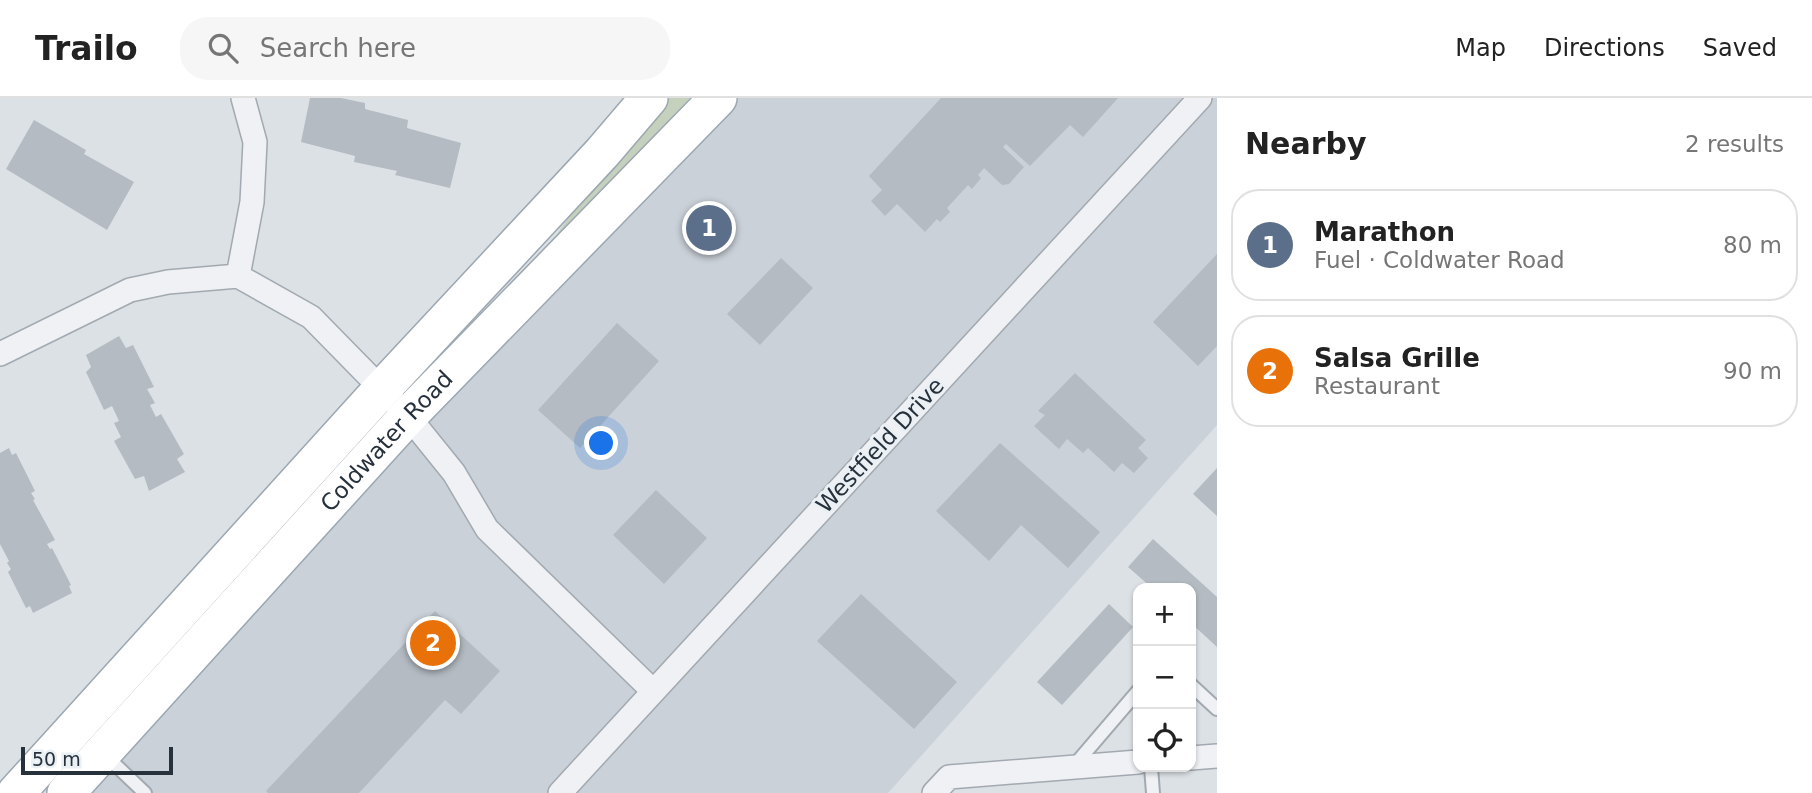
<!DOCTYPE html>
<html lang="en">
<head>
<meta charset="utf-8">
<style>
	:root { --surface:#fff; --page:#f6f6f6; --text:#222; --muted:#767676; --line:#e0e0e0; --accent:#111827 }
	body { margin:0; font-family:"DejaVu Sans",sans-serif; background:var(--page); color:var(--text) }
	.controls { position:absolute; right:21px; bottom:21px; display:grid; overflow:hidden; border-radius:14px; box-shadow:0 2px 5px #0004 }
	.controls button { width:63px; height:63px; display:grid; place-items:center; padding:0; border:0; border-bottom:2px solid var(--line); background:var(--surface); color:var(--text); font:35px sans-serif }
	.scale { position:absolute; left:21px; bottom:18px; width:152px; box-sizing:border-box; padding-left:7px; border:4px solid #26313c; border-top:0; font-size:19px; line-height:24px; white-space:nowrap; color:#26313c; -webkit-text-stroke:5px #ebf0f4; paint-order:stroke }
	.you { position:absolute; left:602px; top:346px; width:24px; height:24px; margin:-18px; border:5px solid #fff; border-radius:50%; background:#1a73e8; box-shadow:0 0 0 10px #1a73e833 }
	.badge { display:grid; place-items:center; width:46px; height:46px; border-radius:50%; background:var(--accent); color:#fff; font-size:23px; font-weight:700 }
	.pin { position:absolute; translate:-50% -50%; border:4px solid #fff; box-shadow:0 2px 7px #0006 }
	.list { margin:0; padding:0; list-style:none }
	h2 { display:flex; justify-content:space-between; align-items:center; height:91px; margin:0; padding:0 28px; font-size:30px }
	h2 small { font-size:23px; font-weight:400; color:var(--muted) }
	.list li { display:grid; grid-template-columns:46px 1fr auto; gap:21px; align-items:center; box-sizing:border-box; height:112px; margin:0 14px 14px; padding:0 14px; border:2px solid var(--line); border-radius:28px }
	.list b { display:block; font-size:26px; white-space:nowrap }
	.list p { margin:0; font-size:23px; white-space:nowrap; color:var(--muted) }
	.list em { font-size:23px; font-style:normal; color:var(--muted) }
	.icon { flex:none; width:38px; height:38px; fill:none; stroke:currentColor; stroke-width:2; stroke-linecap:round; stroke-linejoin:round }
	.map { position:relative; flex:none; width:1217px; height:695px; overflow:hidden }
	header { display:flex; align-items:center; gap:42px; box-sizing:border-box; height:98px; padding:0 35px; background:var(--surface); border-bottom:2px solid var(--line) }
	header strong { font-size:33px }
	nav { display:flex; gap:38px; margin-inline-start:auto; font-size:24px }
	.search { width:490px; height:63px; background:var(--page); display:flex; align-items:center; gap:18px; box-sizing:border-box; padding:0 24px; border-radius:28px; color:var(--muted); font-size:26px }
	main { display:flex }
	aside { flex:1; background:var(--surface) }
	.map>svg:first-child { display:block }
</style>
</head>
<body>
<header>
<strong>Trailo</strong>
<div class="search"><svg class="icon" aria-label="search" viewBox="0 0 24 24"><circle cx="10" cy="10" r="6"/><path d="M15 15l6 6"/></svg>Search here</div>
<nav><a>Map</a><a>Directions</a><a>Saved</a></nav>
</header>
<main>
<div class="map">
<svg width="1217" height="695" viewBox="0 0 1217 695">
	<rect width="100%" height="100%" fill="#dce1e6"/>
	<path fill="#cad1d8" d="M738 0H1217V327L888 695H84L438 306Z"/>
	<path fill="#c5d0bd" d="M667 0H690L509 189 557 136 605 69Z"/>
	<path fill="#b4bbc2" d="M310 0H341L365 5V11L408 22 407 30 461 45 450 90 395 77 397 73 354 64 355 58 301 44Z
		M941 0H1118L1083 39 1070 27 1030 68 1006 46 1003 49 1024 69 1009 86 1002 87 984 70 978 77 981 80 972 91 968 87 947 110 950 114 940 124 937 121 925 134 897 106 885 118 871 103 882 92 869 78Z
		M34 22 86 52 84 56 134 84 107 132 6 71Z
		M1217 156V248L1198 268 1153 224Z
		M781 160 813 190 760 247 727 216Z
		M617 225 659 263 580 350 538 312Z
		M119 238 126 250 133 247 154 289 147 291 155 305 150 307 156 319 161 316 184 356 177 361 185 374 149 393 144 378 135 381 114 343 121 339 114 325 119 323 112 308 104 312 86 274 91 269 86 257Z
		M1075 275 1146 342 1138 350 1148 360 1134 375 1122 365 1114 374 1088 350 1083 355 1067 341 1059 351 1034 328 1045 317 1038 313Z
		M1000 345 1100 434 1068 470 1021 427 989 463 936 413Z
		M9 350 12 357 16 355 35 393 31 395 35 401 33 402 55 442 47 446 50 451 52 450 71 487 69 488 72 495 33 515 30 508 26 510 8 474 11 471 7 465 9 463 0 446V355Z
		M1217 370V418L1193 396Z
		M656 392 707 440 664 486 613 437Z
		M1153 441 1217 499V549L1191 525V490H1152L1128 469Z
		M861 496 957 584 914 631 817 543Z
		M1109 506 1133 529 1062 607 1037 584Z
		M435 513 500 573 461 616 445 602 359 695H268L266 693Z"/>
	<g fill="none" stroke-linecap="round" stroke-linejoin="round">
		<g stroke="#a2a9b0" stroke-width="16">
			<path id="lane" d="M1191 587 1217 611
				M105 657 145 695
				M1073 669 1138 593
				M1151 669 1153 695"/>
		</g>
		<g stroke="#a2a9b0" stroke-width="26">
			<path id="street" d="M238 178 252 104 255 44 243 0
				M0 256 130 192 168 184 238 178 311 219 408 318 454 375 487 431 653 593
				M1191 660 1217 658
				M560 695 1200 0
				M934 695 949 679 1138 664"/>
		</g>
		<g stroke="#9ca7b1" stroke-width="40">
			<g id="primary">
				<path d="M16 695 382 291 602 55 649 0"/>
				<path id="s1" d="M66 695 408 318 718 0"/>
			</g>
		</g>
		<use href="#lane" stroke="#eff1f4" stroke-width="12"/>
		<use href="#street" stroke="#eff1f4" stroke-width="23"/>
		<use href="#primary" stroke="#fff" stroke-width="37"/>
	</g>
	<g text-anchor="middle" stroke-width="6" stroke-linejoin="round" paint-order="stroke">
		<g font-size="23" fill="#26313c" stroke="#ebf0f4">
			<text dy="8" stroke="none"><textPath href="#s1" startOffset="476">Coldwater Road</textPath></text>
			<text transform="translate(880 347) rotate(-47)" y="8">Westfield Drive</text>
		</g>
	</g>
</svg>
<div class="controls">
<button>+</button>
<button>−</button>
<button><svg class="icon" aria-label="locate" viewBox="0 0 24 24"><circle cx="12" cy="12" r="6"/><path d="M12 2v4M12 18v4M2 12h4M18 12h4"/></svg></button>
</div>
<div class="scale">50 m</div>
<div class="you"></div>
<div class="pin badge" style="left:709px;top:130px;background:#5c6f8a">1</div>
<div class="pin badge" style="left:433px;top:545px;background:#e8710a">2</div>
</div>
<aside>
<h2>Nearby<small>2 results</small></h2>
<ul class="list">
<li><span class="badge" style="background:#5c6f8a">1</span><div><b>Marathon</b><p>Fuel · Coldwater Road</p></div><em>80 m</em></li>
<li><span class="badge" style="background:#e8710a">2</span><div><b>Salsa Grille</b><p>Restaurant</p></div><em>90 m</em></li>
</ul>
</aside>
</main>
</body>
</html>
